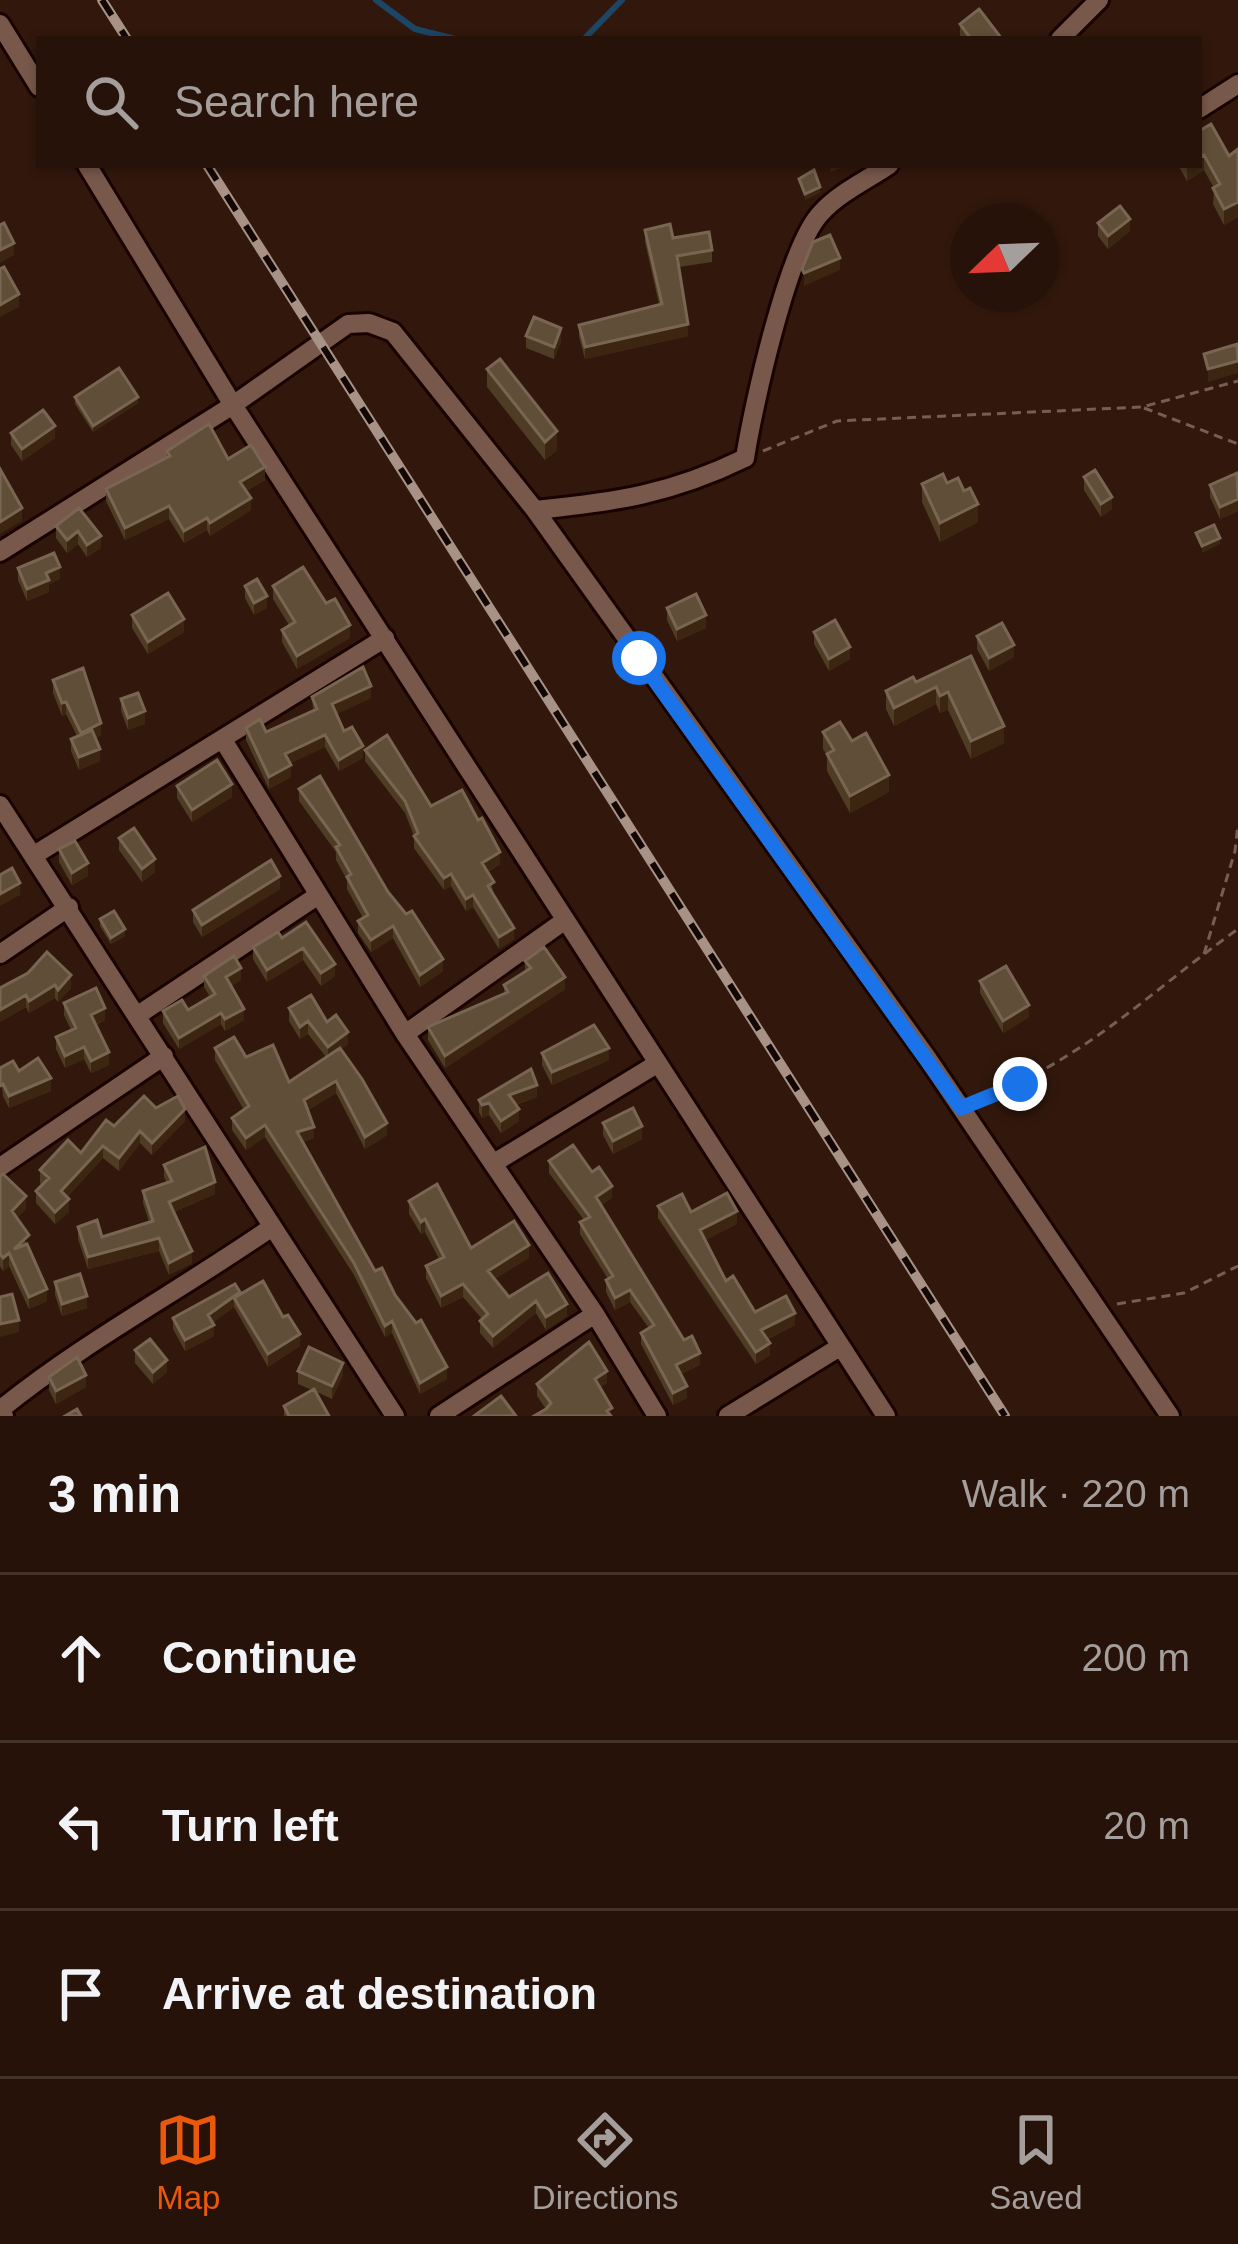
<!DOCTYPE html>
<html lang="en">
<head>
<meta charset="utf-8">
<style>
	:root { --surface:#261209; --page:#2e1b12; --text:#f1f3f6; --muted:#a49e9c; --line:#42322a; --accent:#ea580c }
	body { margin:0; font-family:Arial,sans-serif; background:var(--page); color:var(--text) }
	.compass { position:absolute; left:950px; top:204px; width:108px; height:108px; border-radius:50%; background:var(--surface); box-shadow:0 3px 9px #0004; rotate:247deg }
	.stop { position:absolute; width:36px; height:36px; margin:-27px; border:9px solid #1a73e8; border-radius:50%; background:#fff }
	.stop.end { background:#1a73e8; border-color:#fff; box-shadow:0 3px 12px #0008 }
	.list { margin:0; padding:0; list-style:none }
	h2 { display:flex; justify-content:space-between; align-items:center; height:156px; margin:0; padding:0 48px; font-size:51px }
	h2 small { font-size:39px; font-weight:400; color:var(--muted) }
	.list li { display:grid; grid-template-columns:78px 1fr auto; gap:36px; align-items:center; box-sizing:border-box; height:168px; padding:0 48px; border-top:3px solid var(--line) }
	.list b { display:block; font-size:45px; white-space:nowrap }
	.list em { font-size:39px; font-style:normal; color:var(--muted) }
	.icon { flex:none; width:66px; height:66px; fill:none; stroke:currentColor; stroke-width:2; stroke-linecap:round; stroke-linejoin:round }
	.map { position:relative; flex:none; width:1238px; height:1416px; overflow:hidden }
	.search { position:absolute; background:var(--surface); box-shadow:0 3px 9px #0004; left:36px; right:36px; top:36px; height:132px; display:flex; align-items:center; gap:30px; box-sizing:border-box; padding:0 42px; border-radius:0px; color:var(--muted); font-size:45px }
	.sheet { height:660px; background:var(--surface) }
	nav { display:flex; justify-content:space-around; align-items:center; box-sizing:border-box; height:168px; border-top:3px solid var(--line); background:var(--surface); font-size:33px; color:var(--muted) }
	nav a { display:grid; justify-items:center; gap:6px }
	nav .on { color:var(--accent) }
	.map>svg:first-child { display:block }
</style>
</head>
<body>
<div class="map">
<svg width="1238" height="1416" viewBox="0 0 1238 1416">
	<rect width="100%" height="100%" fill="#32180c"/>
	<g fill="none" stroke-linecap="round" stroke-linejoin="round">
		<path stroke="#1c4665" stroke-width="6" d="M376 0 415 29 455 39
			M584 39 622 0"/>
		<g stroke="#190300" stroke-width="24">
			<path id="street" d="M0 24 39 87
				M1060 39 1099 0
				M1199 109 1238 84
				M87 165 233 405 886 1416
				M535 510C616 502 671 494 745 458 753 407 788 247 821 213 839 193 867 180 889 165
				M0 552 233 405 348 324 369 323 393 332 535 510 928 1059 1170 1416
				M223 740 405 1034 595 1314 657 1416
				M0 805 395 1416
				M36 854 385 638
				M0 954 69 907
				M138 1015 317 896
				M405 1034 564 921
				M494 1163 655 1065
				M0 1167 164 1056
				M4 1416 1 1409C85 1341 183 1289 272 1227
				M439 1416 595 1314
				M728 1416 838 1348"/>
		</g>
		<path stroke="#765e53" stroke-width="3" stroke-dasharray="9 6" stroke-linecap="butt" d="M1144 408 1238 444
			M763 451 837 421 1142 407 1238 381
			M1204 954 1235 851 1238 824
			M979 1100C1087 1058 1147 994 1238 929
			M1117 1304 1184 1293 1238 1266"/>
		<use href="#street" stroke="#78584b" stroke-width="18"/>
		<g stroke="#a89288" stroke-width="10">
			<path id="rail" d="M102 0 127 39
				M207 165 1005 1416"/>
		</g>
		<use href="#rail" stroke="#120703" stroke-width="6" stroke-dasharray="18" stroke-linecap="butt"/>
	</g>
	<path fill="#4f3c24" d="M960 24 1002 39H962L960 36Z
		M1199 131 1229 156 1238 149V217L1224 225 1213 204 1214 188 1204 170 1187 181 1178 165H1199Z
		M1098 223 1130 231 1108 249 1098 236Z
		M645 230 712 250V262L679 267 688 336 585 359 579 337V325L659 304 645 242Z
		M526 336 561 341 554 359 526 348Z
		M487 369 557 450 545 460 487 387Z
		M75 397 138 403 93 432 75 404Z
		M11 433 55 438 22 461 11 445Z
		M167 451 228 459 265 480 246 491 251 510 210 536 207 530 184 543 169 519 125 540 106 501V489L167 458Z
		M1238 474V511L1220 519 1210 497V485Z
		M1084 477 1112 509 1101 517 1084 490Z
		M947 483 964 491 978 522 940 542 922 502V484Z
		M79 508 101 548 87 557 78 544 67 553 56 538V526Z
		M18 568 60 579 49 584V592L27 601 18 580Z
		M245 586 267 608 254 615 245 598Z
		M273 586 350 638 297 669 282 642V630L289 625 273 599Z
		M667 608 706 628 677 641 667 620Z
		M132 615 184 632 148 654 132 628Z
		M814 632 850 659 829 671 814 644Z
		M977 636 1014 657 989 671 977 649Z
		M971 656 1004 743 971 759 948 710 940 713 936 704 894 726 886 709V691L916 682Z
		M53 680 101 735 95 738 100 761 79 770 71 751V739L77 736 66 714 62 716 53 693Z
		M312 697 371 698 336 714 344 731 363 758 339 771 325 747 290 763 291 777 269 789 246 740V728L266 732 313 711Z
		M121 699 145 724 128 730 121 711Z
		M823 732 852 741 889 792 850 813 827 771V755L823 749Z
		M365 750 500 864 488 872 494 894 514 939 499 949 473 907 466 911 451 886 444 890 414 848V836L405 813 365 761Z
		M177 786 232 797 192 822 177 798Z
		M299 789 388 892 443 971 420 987 393 938 371 952 358 933V921L363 918 347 889V880L336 860V852L299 801Z
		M119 838 155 872 142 882 119 850Z
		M59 849 88 876 72 885 59 862Z
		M280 889 202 937 193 922V910Z
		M100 919 125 936 111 944 100 926Z
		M306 922 335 976 321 986 303 960 267 982 253 959V947L282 938Z
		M525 961 565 989 445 1068 428 1040V1027L504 994V985L525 972Z
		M28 973 71 988 58 1002 55 998 29 1013 26 1007 0 1022V988Z
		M204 976 241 980 231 986 244 1020 225 1031 221 1024 179 1049 163 1023V1011L188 1010 210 997 204 987Z
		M980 981 1029 1017 1003 1033 980 993Z
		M64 1003 105 1020 96 1025 109 1065 91 1073 84 1059 65 1068 56 1049V1037L71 1030 64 1015Z
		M289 1008 327 1022 348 1044 341 1049 387 1135 365 1149 336 1093 308 1110 314 1138 303 1142 375 1271 395 1295 447 1379 420 1394 392 1333 385 1337 354 1275 265 1137 246 1150 232 1130V1118L244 1110 215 1060V1048L246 1057 289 1082 326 1057 308 1034 300 1039 289 1021Z
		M542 1053 609 1060 552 1085 542 1065Z
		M0 1068 19 1071 51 1091 9 1108 3 1096Z
		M537 1097 516 1105 519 1121 501 1133 489 1115 482 1118 479 1112V1100Z
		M156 1108 185 1121 152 1155 140 1143 119 1171 103 1158 67 1197 69 1212 55 1224 36 1203V1191L42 1185 40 1183V1170L81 1153 114 1126Z
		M603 1123 642 1139 613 1154 603 1135Z
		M549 1161 592 1172 612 1198 601 1205 700 1365 680 1374 687 1398 673 1405 641 1344V1333L649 1328 630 1302 615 1310 606 1292V1280L608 1279 580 1234V1222L584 1220 549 1173Z
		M164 1165 215 1194 174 1212 192 1263 169 1275 159 1251 88 1269 78 1239V1227L102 1237 149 1222 143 1203V1191L167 1183 164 1177Z
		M0 1176 26 1209 17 1218 47 1301 29 1309 9 1266 3 1271 0 1266Z
		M409 1201 471 1248 529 1258 494 1279 509 1297 548 1273 567 1316 546 1330 536 1313 493 1348 480 1333V1321L482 1319 463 1297 441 1308 426 1278V1266L439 1259 425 1232 421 1234 409 1214Z
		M658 1206 737 1224 705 1240 726 1281 755 1312 795 1325 768 1339 770 1355 756 1364 658 1218Z
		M55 1282 87 1308 62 1316 55 1295Z
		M240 1294 283 1317 300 1346 268 1367 234 1307 212 1323 214 1336 185 1351 173 1329V1318Z
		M135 1350 167 1372 153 1384 135 1363Z
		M298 1371 343 1375 332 1399 315 1391 329 1416H284V1406L312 1390 298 1384Z
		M49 1377 86 1387 56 1404 49 1390Z
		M607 1383 546 1409 537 1396V1384Z"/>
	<path fill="#3c2612" d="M1204 155V170L1187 181V165H1199V158Z
		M830 165H846V166L830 172Z
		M820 187V193L805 200V194Z
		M1238 202V217L1224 225V209Z
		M1130 219V231L1108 249V236Z
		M14 243V255L0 263V250Z
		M840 258V270L804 286V273Z
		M19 294V307L0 317V305Z
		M688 324V336L585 359V347Z
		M561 328V341L554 359V347Z
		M1238 361V373L1208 382V369Z
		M138 397V403L93 432V426Z
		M55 426V438L22 461V449Z
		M557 431V450L545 460V442Z
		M265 467V480L240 494V482Z
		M1112 497V509L1101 517V504Z
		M251 498V510L210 536V523Z
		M1238 499V511L1220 519V507Z
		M978 504V522L940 542V523Z
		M169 506V519L125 540V528Z
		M22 508V521L0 534V522Z
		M207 518V530L184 543V531Z
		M78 531V544L67 553V540Z
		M101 536V548L87 557V545Z
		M1220 538V544L1202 553V546Z
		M60 567V579L49 584V592L27 601V589L46 573Z
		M267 596V608L254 615V603Z
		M706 615V628L677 641V629Z
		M184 619V632L148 654V642Z
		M350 625V638L297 669V656Z
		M1014 645V657L989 671V658Z
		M850 647V659L829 671V659Z
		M371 686V698L332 716V704Z
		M936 687V704L894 726V708Z
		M948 692V710L940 713V696Z
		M66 702V714L62 716V703Z
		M145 711V724L128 730V718Z
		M101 723V735L81 745V733Z
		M1004 726V743L971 759V741Z
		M325 735V747L285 766V754Z
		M363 746V758L339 771V760Z
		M100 749V761L79 770V757Z
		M291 765V777L269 789V777Z
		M889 775V792L850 813V796Z
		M232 784V797L192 822V810Z
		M500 852V864L482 875V863Z
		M155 859V872L142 882V869Z
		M88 863V876L72 885V873Z
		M451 874V886L444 890V878Z
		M280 876V889L202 937V925Z
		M20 883V895L0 906V894Z
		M473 895V907L466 911V899Z
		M393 926V938L371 952V940Z
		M514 928V939L499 949V937Z
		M125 929V936L111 944V938Z
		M303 948V960L267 982V970Z
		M443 959V971L420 987V975Z
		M335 964V976L321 986V973Z
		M241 968V980L226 989V977Z
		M71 975V988L58 1002V990Z
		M565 977V989L445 1068V1056Z
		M55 985V998L29 1013V1001Z
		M26 995V1007L0 1022V1010Z
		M1029 1005V1017L1003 1033V1021Z
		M105 1008V1020L91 1027V1015Z
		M244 1009V1020L225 1031V1019Z
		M221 1013V1024L179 1049V1038Z
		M308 1021V1034L300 1039V1027Z
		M348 1032V1044L328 1059V1047Z
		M84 1047V1059L65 1068V1056Z
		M609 1048V1060L552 1085V1072Z
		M109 1052V1065L91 1073V1061Z
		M51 1078V1091L9 1108V1096Z
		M336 1081V1093L304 1112V1100Z
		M537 1085V1097L509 1107V1095Z
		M489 1103V1115L482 1118V1105Z
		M185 1109V1121L152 1155V1143Z
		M519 1109V1121L501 1133V1121Z
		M387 1123V1135L365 1149V1137Z
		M265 1125V1137L246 1150V1138Z
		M642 1126V1139L613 1154V1141Z
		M314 1127V1138L297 1144V1132Z
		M140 1131V1143L119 1171V1158Z
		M103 1146V1158L61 1203V1191Z
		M215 1182V1194L169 1214V1202Z
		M612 1186V1198L596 1209V1197Z
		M26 1196V1209L12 1224V1211Z
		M69 1199V1212L55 1224V1212Z
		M737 1211V1224L700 1243V1230Z
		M425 1219V1232L421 1234V1222Z
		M159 1238V1251L88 1269V1257Z
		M529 1245V1258L488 1283V1271Z
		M192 1251V1263L169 1275V1263Z
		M9 1253V1266L3 1271V1258Z
		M463 1284V1297L441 1308V1296Z
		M47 1289V1301L29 1309V1297Z
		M630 1290V1302L615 1310V1298Z
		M240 1292V1302L234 1298V1307L208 1326V1315Z
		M87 1296V1308L62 1316V1304Z
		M536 1301V1313L493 1348V1336Z
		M567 1304V1316L546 1330V1317Z
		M795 1313V1325L761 1342V1330Z
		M19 1320V1332L0 1337V1324Z
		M392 1321V1333L385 1337V1326Z
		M214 1325V1336L185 1351V1340Z
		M300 1334V1346L268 1367V1354Z
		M770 1343V1355L756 1364V1352Z
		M700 1353V1365L676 1377V1365Z
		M167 1360V1372L153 1384V1372Z
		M343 1363V1375L332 1399V1386Z
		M447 1367V1379L420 1394V1383Z
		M607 1371V1383L595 1391V1379Z
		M86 1375V1387L56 1404V1391Z
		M687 1386V1398L673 1405V1393Z"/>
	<path fill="#614e38" stroke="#796652" stroke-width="3" d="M979 9 1002 39H971L960 24Z
		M1211 124 1229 156 1238 149V202L1224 209 1213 188 1220 184 1204 155 1199 158V131Z
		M814 170 820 187 805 194 799 179Z
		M1120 206 1130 219 1108 236 1098 223Z
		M4 223 14 243 0 250V225Z
		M670 224 673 238 709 232 712 250 677 256 688 324 585 347 579 325 662 304 645 230Z
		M830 235 840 258 804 273 802 269 813 242Z
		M4 267 19 294 0 305V269Z
		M534 317 561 328 554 347 526 336Z
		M1237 344 1238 361 1208 369 1204 354Z
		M500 359 557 431 545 442 487 369Z
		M119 368 138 397 93 426 75 397Z
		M43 410 55 426 22 449 11 433Z
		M209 424 228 459 251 445 265 467 240 482 251 498 210 523 207 518 184 531 169 506 125 528 106 489 170 456 167 451Z
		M0 469 22 508 0 522Z
		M1095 470 1112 497 1101 504 1084 477Z
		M1237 473 1238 499 1220 507 1210 485Z
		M943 474 947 483 958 478 964 491 970 488 978 504 940 523 922 484Z
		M79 508 101 536 87 545 78 531 67 540 56 526Z
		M1214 525 1220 538 1202 546 1196 533Z
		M54 553 60 567 46 573 49 580 27 589 18 568Z
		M303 567 326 603 335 599 350 625 297 656 282 630 295 622 273 586Z
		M257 579 267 596 254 603 245 586Z
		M168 593 184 619 148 642 132 615Z
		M696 594 706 615 677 629 667 608Z
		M835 620 850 647 829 659 814 632Z
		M1002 623 1014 645 989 658 977 636Z
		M971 656 1004 726 971 741 948 692 940 696 936 687 894 708 886 691 913 677 916 682Z
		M363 667 371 686 332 704 344 731 352 727 363 746 339 760 325 735 285 754 291 765 269 777 246 728 260 719 266 732 317 709 312 697Z
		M83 668 101 723 81 733 66 702 62 703 53 680Z
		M138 693 145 711 128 718 121 699Z
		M840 722 852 741 866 733 889 775 850 796 827 754 834 750 823 732Z
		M92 730 100 749 79 757 71 739Z
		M387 735 431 806 462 790 478 820 482 818 500 852 482 863 494 882 488 886 514 928 499 937 473 895 466 899 451 874 444 878 414 836 418 833 405 801 365 750Z
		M217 760 232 784 192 810 177 786Z
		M320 776 388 892 406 914 412 911 443 959 420 975 393 926 371 940 358 921 368 915 347 877 351 874 336 847 340 845 299 789Z
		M134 828 155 859 142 869 119 838Z
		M75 841 88 863 72 873 59 849Z
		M271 860 280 876 202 925 193 910Z
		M12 868 20 883 0 894V875Z
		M114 911 125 929 111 938 100 919Z
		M306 922 335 964 321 973 303 948 267 970 253 947 278 932 282 938Z
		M544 947 565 977 445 1056 428 1027 508 992 504 985 531 968 525 961Z
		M47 952 71 975 58 990 55 985 29 1001 26 995 0 1010V988L28 973Z
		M234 956 241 968 226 977 244 1009 225 1019 221 1013 179 1038 163 1011 182 1000 188 1010 215 994 204 976Z
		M1006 966 1029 1005 1003 1021 980 981Z
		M96 988 105 1008 91 1015 109 1052 91 1061 84 1047 65 1056 56 1037 76 1028 64 1003Z
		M311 995 327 1022 336 1015 348 1032 328 1047 308 1021 300 1027 289 1008Z
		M594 1025 609 1048 552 1072 542 1053Z
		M234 1037 246 1057 273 1045 289 1082 340 1048 362 1079 387 1123 365 1137 336 1081 304 1100 314 1127 297 1132 375 1271 382 1268 395 1295 416 1323 421 1320 447 1367 420 1383 392 1321 385 1326 354 1263 265 1125 246 1138 232 1118 249 1106 215 1048Z
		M38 1058 51 1078 9 1096 3 1084 0 1086V1068L13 1061 19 1071Z
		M531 1069 537 1085 509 1095 519 1109 501 1121 489 1103 482 1105 479 1100Z
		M144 1096 156 1108 178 1096 185 1109 152 1143 140 1131 119 1158 103 1146 61 1191 69 1199 55 1212 36 1191 49 1178 40 1170 68 1140 81 1153 106 1120 114 1126Z
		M633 1108 642 1126 613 1141 603 1123Z
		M573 1145 592 1172 599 1167 612 1186 596 1197 684 1340 692 1336 700 1353 676 1365 687 1386 673 1393 641 1333 654 1325 630 1290 615 1298 606 1280 613 1276 580 1222 590 1217 549 1161Z
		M205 1147 215 1182 169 1202 192 1251 169 1263 159 1238 88 1257 78 1227 97 1220 102 1237 153 1221 143 1191 172 1181 164 1165Z
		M3 1174 26 1196 12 1211 29 1235 14 1249 27 1244 47 1289 29 1297 9 1253 3 1258 0 1254V1176Z
		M437 1184 471 1248 514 1221 529 1245 488 1271 509 1297 548 1273 567 1304 546 1317 536 1301 493 1336 480 1321 488 1314 463 1284 441 1296 426 1266 444 1257 425 1219 421 1222 409 1201Z
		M727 1193 737 1211 700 1230 726 1281 733 1276 755 1312 786 1296 795 1313 761 1330 770 1343 756 1352 658 1206 682 1194 691 1212Z
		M80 1274 87 1296 62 1304 55 1282Z
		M263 1281 283 1317 288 1315 300 1334 268 1354 234 1298Z
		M235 1284 240 1292 208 1315 214 1325 185 1340 173 1318Z
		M12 1294 19 1320 0 1324V1297Z
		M150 1339 167 1360 153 1372 135 1350Z
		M589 1342 607 1371 595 1379 612 1408 607 1411 611 1416H534L546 1409 551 1403 537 1384Z
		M309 1347 343 1363 332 1386 298 1371Z
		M77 1357 86 1375 56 1391 49 1377Z
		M314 1389 329 1416H289L284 1406Z
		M501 1396 516 1416H474Z
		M77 1409 81 1416H65Z"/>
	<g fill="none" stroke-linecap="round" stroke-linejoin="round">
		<path stroke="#1a73e8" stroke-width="15" d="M639 658 961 1108 1020 1084"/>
	</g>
</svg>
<svg class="compass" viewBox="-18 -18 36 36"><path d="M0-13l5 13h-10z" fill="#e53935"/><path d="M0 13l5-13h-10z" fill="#a49e9c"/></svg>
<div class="stop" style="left:639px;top:658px"></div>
<div class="stop end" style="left:1020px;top:1084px"></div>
<div class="search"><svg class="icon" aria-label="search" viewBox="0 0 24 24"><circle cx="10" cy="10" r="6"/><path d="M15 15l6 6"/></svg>Search here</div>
</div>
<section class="sheet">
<h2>3 min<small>Walk · 220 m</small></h2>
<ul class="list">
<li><svg class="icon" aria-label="ahead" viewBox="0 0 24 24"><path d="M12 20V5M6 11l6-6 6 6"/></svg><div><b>Continue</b></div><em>200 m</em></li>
<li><svg class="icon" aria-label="left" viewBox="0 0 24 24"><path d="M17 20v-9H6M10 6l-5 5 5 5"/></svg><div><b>Turn left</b></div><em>20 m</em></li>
<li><svg class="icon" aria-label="arrive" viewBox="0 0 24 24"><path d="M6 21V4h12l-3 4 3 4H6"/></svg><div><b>Arrive at destination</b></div></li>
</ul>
</section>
<nav>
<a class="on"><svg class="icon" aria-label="map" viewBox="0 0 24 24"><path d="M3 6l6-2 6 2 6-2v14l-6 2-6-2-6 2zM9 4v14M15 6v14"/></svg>Map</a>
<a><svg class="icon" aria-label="directions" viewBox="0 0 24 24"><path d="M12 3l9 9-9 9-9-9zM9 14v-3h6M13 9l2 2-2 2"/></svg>Directions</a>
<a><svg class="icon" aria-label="saved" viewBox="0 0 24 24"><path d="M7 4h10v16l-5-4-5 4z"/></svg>Saved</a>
</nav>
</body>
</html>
